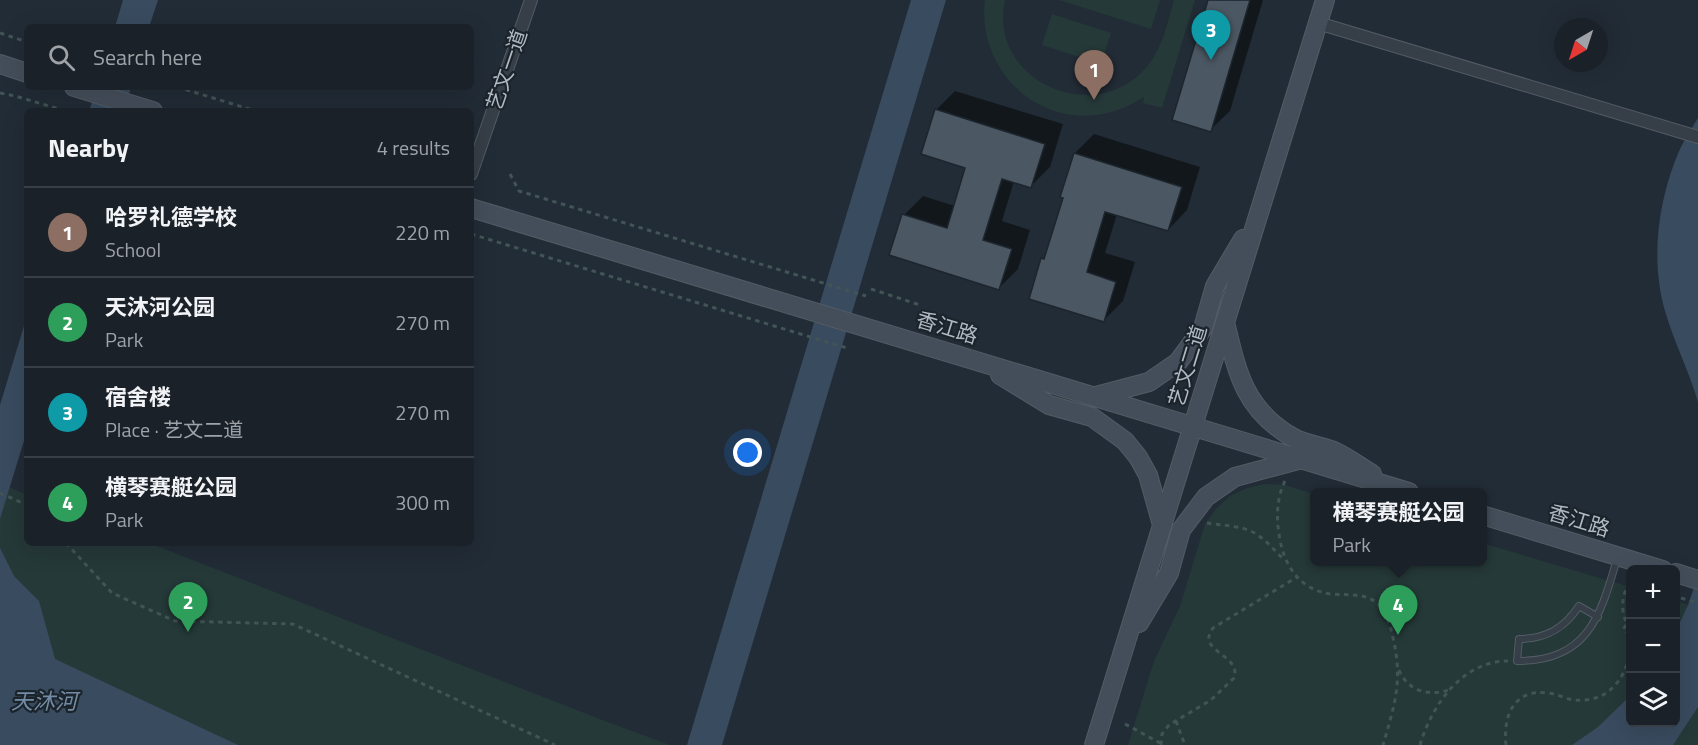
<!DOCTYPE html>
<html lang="en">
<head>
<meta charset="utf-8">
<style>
	:root { --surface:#1a2128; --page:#232930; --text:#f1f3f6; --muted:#9fa3a8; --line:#383e45; --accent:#d93025 }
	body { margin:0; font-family:"Titillium Web","Noto Sans SC",sans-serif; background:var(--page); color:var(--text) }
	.controls { position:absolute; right:18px; bottom:18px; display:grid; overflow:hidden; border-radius:9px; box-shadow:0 6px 24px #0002 }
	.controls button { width:54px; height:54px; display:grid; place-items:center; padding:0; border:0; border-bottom:2px solid var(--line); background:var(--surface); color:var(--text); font:30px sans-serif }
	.compass { position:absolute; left:1554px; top:18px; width:54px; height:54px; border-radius:50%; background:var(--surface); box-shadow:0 6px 24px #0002; rotate:219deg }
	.you { position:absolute; left:748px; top:453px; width:21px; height:21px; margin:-15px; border:4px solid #fff; border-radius:50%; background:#1a73e8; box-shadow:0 0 0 9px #1a73e833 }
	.badge { display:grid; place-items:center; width:39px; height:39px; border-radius:50%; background:var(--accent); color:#fff; font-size:20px; font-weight:700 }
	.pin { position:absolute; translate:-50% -50px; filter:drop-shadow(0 2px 3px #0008) }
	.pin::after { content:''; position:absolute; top:32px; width:21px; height:18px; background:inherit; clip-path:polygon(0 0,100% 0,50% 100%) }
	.popup { position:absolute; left:1310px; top:488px; width:177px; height:78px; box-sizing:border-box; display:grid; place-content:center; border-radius:9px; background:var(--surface); filter:drop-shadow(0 2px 4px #0005); font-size:20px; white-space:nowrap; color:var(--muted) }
	.popup b { font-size:22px; color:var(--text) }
	.popup::after { content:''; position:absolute; left:50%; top:100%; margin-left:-12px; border:12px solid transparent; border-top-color:var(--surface) }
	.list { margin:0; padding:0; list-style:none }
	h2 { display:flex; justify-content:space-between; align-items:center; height:78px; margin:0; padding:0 24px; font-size:26px }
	h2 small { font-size:20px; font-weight:400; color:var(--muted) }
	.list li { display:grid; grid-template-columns:39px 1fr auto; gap:18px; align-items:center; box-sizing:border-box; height:90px; padding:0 24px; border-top:2px solid var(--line) }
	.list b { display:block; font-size:22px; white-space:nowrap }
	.list p { margin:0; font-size:20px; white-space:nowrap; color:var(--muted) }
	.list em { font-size:20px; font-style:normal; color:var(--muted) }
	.icon { flex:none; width:33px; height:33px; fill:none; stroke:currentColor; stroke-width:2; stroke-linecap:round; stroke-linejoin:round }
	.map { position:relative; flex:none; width:1698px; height:745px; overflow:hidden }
	.search { position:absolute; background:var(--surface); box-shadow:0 6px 24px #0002; left:24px; top:24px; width:450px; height:66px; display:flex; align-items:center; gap:15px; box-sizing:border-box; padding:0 21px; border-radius:9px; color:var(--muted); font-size:22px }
	.panel { position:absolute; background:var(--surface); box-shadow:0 6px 24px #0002; left:24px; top:108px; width:450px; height:438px; border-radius:9px }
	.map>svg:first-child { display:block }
</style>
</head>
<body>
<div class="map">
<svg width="1698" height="745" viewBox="0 0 1698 745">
	<rect width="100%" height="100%" fill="#222c36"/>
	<path fill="#253938" d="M985 0H1005C987 82 1098 130 1149 64 1163 46 1168 21 1174 0H1195L1162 108 1143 103 1144 97C1130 106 1114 113 1097 115 1031 123 977 65 985 0Z
		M1059 0H1160L1151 29Z
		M1052 14 1111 33 1101 64 1042 45Z
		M0 483 27 495V543H149L605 721 670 745H0Z
		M1265 484 1285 485 1314 494V562H1482V543L1630 587V722H1676V601L1698 608V745H1128L1154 661 1180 606 1205 524 1216 509 1230 496 1247 488Z"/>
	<path fill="#394b5f" d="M123 0H158L149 27H115Z
		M911 0H946L722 745H687Z
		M97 87H131L124 111H89Z
		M1698 118V402C1689 371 1674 342 1665 311 1650 259 1658 199 1680 149 1685 138 1692 128 1698 118Z
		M27 316V431L0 519V405Z
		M0 548 14 576 39 601 55 659 238 745H0Z
		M1698 576V707L1673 745H1572L1598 727 1630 696V722H1676V631L1688 605Z"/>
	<path fill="#0007" d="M1209 0H1263L1230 111 1210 130Z
		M955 91 1063 124 1050 167 1030 187 1014 181 1002 221 1030 230 1018 269 999 288 904 215 923 196 955 206 967 167 936 110Z
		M1094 134 1200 167 1187 210 1168 230 1117 214 1105 253 1135 262 1123 301 1103 321 1042 259 1047 254 1065 197 1075 153Z"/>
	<path fill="#4b5762" stroke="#1d252e" stroke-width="1.5" d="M1208 0H1250L1211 132 1172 120Z
		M935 109 1045 144 1031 188 1002 179 983 240 1012 249 999 290 889 255 902 214 947 228 965 168 921 154Z
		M1074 153 1182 187 1168 231 1105 212 1087 272 1116 282 1104 322 1029 299 1041 258 1044 259 1063 198 1060 197Z"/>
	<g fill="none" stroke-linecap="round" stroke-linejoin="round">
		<g stroke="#535c65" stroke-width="8">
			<path id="service" d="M1598 617 1579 606C1564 629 1545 639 1519 639L1517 661C1588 661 1600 617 1617 559"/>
		</g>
		<g stroke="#535c65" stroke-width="14">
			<path id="minor" d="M1318 23 1698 137
				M471 174 531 0"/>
		</g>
		<g stroke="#535c65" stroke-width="20">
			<path id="secondary" d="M0 64 27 73
				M74 87 153 111
				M471 208 1409 492
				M1225 322C1237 372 1244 409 1292 437 1306 445 1323 446 1336 452 1349 458 1360 467 1372 474
				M1000 375 1049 405 1092 417 1125 441 1138 457 1148 475 1162 525
				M1096 396 1149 382 1178 362 1203 328 1215 286 1243 239
				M1482 515 1663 570
				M1676 573 1698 580
				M1139 623 1169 573 1181 530 1206 497 1235 477 1298 460
				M1094 745 1325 0"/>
		</g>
		<path stroke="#425455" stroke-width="3" stroke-dasharray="4.5 4.5" stroke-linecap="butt" d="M0 33 27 42
			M177 87 256 111
			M0 93 15 96 66 111
			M510 174 519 191 866 296
			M471 234 850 349
			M871 289 920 305
			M1285 481C1277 497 1276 516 1279 534 1283 564 1299 590 1331 594 1351 596 1367 591 1382 608 1388 617 1391 627 1393 638 1403 680 1395 704 1383 745
			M0 493 27 505
			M1207 523C1224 526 1245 525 1259 536 1269 543 1276 552 1284 560
			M66 543 112 593 175 621 293 624 555 745
			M1629 582C1622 597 1620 609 1627 624L1623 629 1630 635
			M1681 598 1698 603
			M1399 670C1407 690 1428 697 1448 690
			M1176 721 1183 740 1186 745
			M1125 724 1160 743
			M1161 745 1162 734 1169 725 1211 700 1234 678C1242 654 1195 652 1213 628L1297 577
			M1420 745C1432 705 1462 661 1508 661
			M1506 745C1503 717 1513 689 1547 693 1554 693 1562 697 1569 699 1603 706 1625 683 1630 652"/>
		<use href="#service" stroke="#363e47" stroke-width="6"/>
		<use href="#minor" stroke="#363e47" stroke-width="12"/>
		<use href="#secondary" stroke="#444e5a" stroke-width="18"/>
	</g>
	<g text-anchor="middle" stroke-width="4.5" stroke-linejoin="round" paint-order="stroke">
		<g font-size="21" fill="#b0b9c3" stroke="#1b232b">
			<text transform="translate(507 70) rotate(-71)" y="7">艺文一道</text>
			<text transform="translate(947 328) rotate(17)" y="7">香江路</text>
			<text transform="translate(1188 366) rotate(-73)" y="7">艺文二道</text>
			<text transform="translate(1579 521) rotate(17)" y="7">香江路</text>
		</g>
		<g font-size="22" font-style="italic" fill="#738ca5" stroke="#1b232b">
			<text x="44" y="709">天沐河</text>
		</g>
	</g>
</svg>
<div class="controls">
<button>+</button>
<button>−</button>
<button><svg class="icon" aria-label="layers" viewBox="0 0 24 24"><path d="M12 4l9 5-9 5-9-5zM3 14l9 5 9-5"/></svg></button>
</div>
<svg class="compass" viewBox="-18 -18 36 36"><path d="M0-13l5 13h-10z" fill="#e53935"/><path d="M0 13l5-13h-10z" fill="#9fa3a8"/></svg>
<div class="you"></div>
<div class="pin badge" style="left:1094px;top:100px;background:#8d6e63">1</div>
<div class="pin badge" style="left:188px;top:632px;background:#2e9e5b">2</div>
<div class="pin badge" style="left:1211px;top:60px;background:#0f9aa8">3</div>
<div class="pin badge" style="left:1398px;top:635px;background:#2e9e5b">4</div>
<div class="popup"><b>横琴赛艇公园</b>Park</div>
<div class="search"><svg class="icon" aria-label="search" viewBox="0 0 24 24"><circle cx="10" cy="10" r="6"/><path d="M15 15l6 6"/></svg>Search here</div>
<section class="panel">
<h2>Nearby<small>4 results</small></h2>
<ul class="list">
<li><span class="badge" style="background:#8d6e63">1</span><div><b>哈罗礼德学校</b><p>School</p></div><em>220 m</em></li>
<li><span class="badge" style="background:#2e9e5b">2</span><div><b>天沐河公园</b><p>Park</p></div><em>270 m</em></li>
<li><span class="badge" style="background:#0f9aa8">3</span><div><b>宿舍楼</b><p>Place · 艺文二道</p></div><em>270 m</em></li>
<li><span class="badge" style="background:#2e9e5b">4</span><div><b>横琴赛艇公园</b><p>Park</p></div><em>300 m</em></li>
</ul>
</section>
</div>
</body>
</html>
